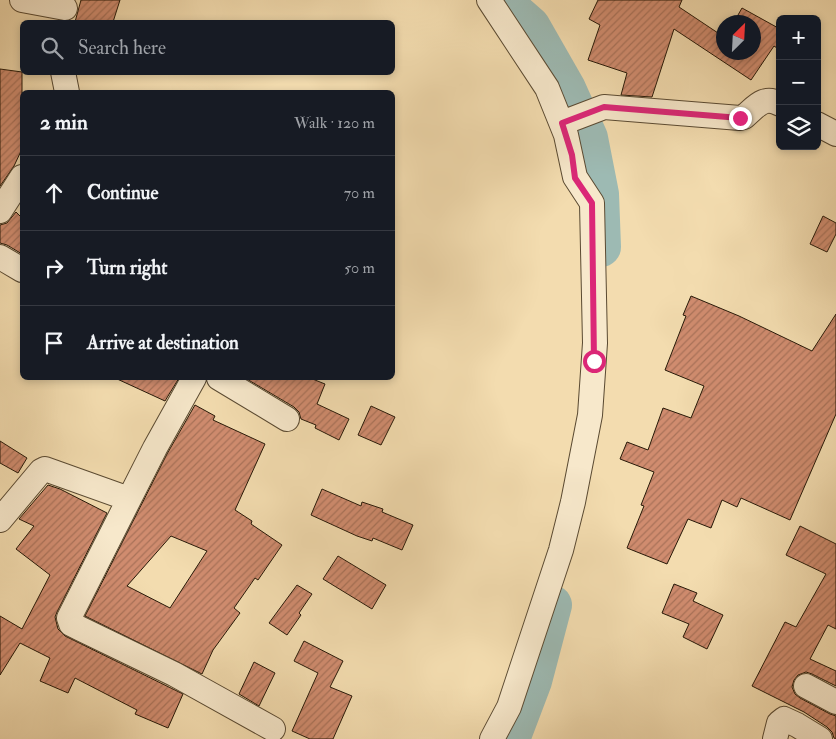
<!DOCTYPE html>
<html lang="en">
<head>
<meta charset="utf-8">
<style>
	:root { --surface:#171b24; --page:#20242c; --text:#f1f3f6; --muted:#9ea1a6; --line:#363941 }
	body { margin:0; font-family:"IM FELL Double Pica",serif; background:var(--page); color:var(--text) }
	.controls { position:absolute; right:15px; top:15px; display:grid; overflow:hidden; border-radius:8px; box-shadow:0 2px 8px #0003 }
	.controls button { width:45px; height:45px; display:grid; place-items:center; padding:0; border:0; border-bottom:1px solid var(--line); background:var(--surface); color:var(--text); font:25px sans-serif }
	.compass { position:absolute; left:716px; top:15px; width:45px; height:45px; border-radius:50%; background:var(--surface); box-shadow:0 2px 8px #0003; rotate:24deg }
	.stop { position:absolute; width:15px; height:15px; margin:-11px; border:4px solid #db2777; border-radius:50%; background:#fff }
	.stop.end { background:#db2777; border-color:#fff; box-shadow:0 1px 5px #0008 }
	.list { margin:0; padding:0; list-style:none }
	h2 { display:flex; justify-content:space-between; align-items:center; height:65px; margin:0; padding:0 20px; font-size:21px }
	h2 small { font-size:16px; font-weight:400; color:var(--muted) }
	.list li { display:grid; grid-template-columns:32px 1fr auto; gap:15px; align-items:center; box-sizing:border-box; height:75px; padding:0 20px; border-top:1px solid var(--line) }
	.list b { display:block; font-size:19px; white-space:nowrap }
	.list em { font-size:16px; font-style:normal; color:var(--muted) }
	.icon { flex:none; width:28px; height:28px; fill:none; stroke:currentColor; stroke-width:2; stroke-linecap:round; stroke-linejoin:round }
	.map { position:relative; flex:none; width:836px; height:739px; overflow:hidden }
	.search { position:absolute; background:var(--surface); box-shadow:0 2px 8px #0003; left:20px; top:20px; width:375px; height:55px; display:flex; align-items:center; gap:12px; box-sizing:border-box; padding:0 18px; border-radius:8px; color:var(--muted); font-size:19px }
	.panel { position:absolute; background:var(--surface); box-shadow:0 2px 8px #0003; left:20px; top:90px; width:375px; height:290px; border-radius:8px }
	.map>svg:first-child { display:block }
</style>
</head>
<body>
<div class="map">
<svg width="836" height="739" viewBox="0 0 836 739">
	<defs>
		<pattern id="building-hatch" width="6" height="6" patternUnits="userSpaceOnUse" patternTransform="scale(1.25)"><rect width="6" height="6" fill="#d08c6f"/><path d="M-1 1l2-2M0 6l6-6M5 7l2-2" fill="none" stroke="#a97259"/></pattern>
	</defs>
	<rect width="100%" height="100%" fill="#f3dcaf"/>
	<filter id="stains"><feTurbulence type="fractalNoise" baseFrequency=".004" numOctaves="4"/><feColorMatrix values="0 0 0 0 .2 0 0 0 0 .09 0 0 0 0 .02 0 0 0 .5 -.17"/></filter>
	<radialGradient id="worn" r=".72"><stop offset=".6" stop-color="#630" stop-opacity="0"/><stop offset="1" stop-color="#630" stop-opacity=".3"/></radialGradient>
	<g fill="none" stroke-linecap="round" stroke-linejoin="round">
		<path stroke="#9dbab3" stroke-width="40" d="M500 0 530 26 566 89 588 138 599 194 601 247
			M510 739 532 681 552 605"/>
	</g>
	<path fill="url(#building-hatch)" stroke="#271908" fill-rule="evenodd" d="M81 0H120L113 22H75Z
		M598 0H682L679 7 724 37V52H754V22H734L742 8 780 29V50L774 46 751 80 674 29 652 97 621 95 627 73 588 60 600 25 589 19Z
		M0 69 22 72V149L14 166 0 186Z
		M16 212 22 218V254L7 245 0 243V225L7 223Z
		M823 216 836 223V234L827 252 810 244Z
		M691 296 739 316 812 351 836 314V414L790 520 741 498 737 507 722 500 711 528 688 519 667 564 627 548 644 506 641 505 654 472 620 459 627 442 648 450 663 408 691 418 704 386 665 370 686 316 683 315Z
		M115 378H179L165 401Z
		M245 378H310L325 384 317 404 349 419 339 440 315 428 316 425 301 419 299 412 294 407Z
		M195 405 215 416 213 420 265 444 235 510 252 521 251 524 282 545 258 580 255 578 234 608 240 613 213 650 202 674 85 616 167 454ZM171 536 207 551 170 608 127 586Z
		M371 406 395 417 381 445 358 435Z
		M0 441 27 458 18 473 0 463Z
		M48 485 60 489 107 513 57 612 55 617 58 629 65 636 183 694 168 728 135 714 137 710 75 678 68 693 40 681 50 658 20 643 0 675V616L22 629 50 575 16 549 34 526 19 519Z
		M322 489 361 506 362 502 383 509 382 512 413 525 402 550 373 538 372 541 357 536 311 515Z
		M800 526 836 544V629L828 625 810 659 836 671V686L812 674 806 672 798 675 794 680 792 687 795 694 800 698 830 714 836 716V739L834 738 832 732 827 727 804 712 752 686 785 622 796 627 826 574 786 555Z
		M338 556 386 585 372 609 323 579Z
		M674 584 697 593 693 601 723 615 707 649 683 637 689 624 662 613Z
		M297 585 312 594 299 613 301 615 287 635 269 623Z
		M304 641 343 661 330 687 352 696 333 739H310L292 731 318 673 294 661Z
		M254 662 275 673 259 706 239 694Z"/>
	<g fill="none" stroke-linecap="round" stroke-linejoin="round">
		<g stroke="#5a4a32" stroke-width="26">
			<path id="minor" d="M22 0 65 8
				M489 0 547 88 566 135 575 177 592 203 595 343 590 415 573 502 561 550 509 707 492 739
				M63 72 67 92
				M562 123 604 107 740 118 744 117C756 107 763 95 780 104
				M817 124 836 134
				M0 211 22 177
				M0 257 22 270
				M194 378 155 448 69 618 71 624 81 629 174 674 273 729
				M219 378 287 419
				M0 520 41 471 45 469 129 499
				M806 686 836 702
				M775 739 779 723 784 719 797 725 820 739"/>
		</g>
		<use href="#minor" stroke="#f7e8cb" stroke-width="24"/>
	</g>
	<g fill="none" stroke-linecap="round" stroke-linejoin="round">
		<path stroke="#db2777" stroke-width="6" d="M594 361 592 203 575 178 572 155 562 123 604 107 740 118"/>
	</g>
	<rect width="100%" height="100%" filter="url(#stains)"/>
	<rect width="100%" height="100%" fill="url(#worn)"/>
</svg>
<div class="controls">
<button>+</button>
<button>−</button>
<button><svg class="icon" aria-label="layers" viewBox="0 0 24 24"><path d="M12 4l9 5-9 5-9-5zM3 14l9 5 9-5"/></svg></button>
</div>
<svg class="compass" viewBox="-18 -18 36 36"><path d="M0-13l5 13h-10z" fill="#e53935"/><path d="M0 13l5-13h-10z" fill="#9ea1a6"/></svg>
<div class="stop" style="left:594px;top:361px"></div>
<div class="stop end" style="left:740px;top:118px"></div>
<div class="search"><svg class="icon" aria-label="search" viewBox="0 0 24 24"><circle cx="10" cy="10" r="6"/><path d="M15 15l6 6"/></svg>Search here</div>
<section class="panel">
<h2>2 min<small>Walk · 120 m</small></h2>
<ul class="list">
<li><svg class="icon" aria-label="ahead" viewBox="0 0 24 24"><path d="M12 20V5M6 11l6-6 6 6"/></svg><div><b>Continue</b></div><em>70 m</em></li>
<li><svg class="icon" aria-label="right" viewBox="0 0 24 24"><path d="M7 20v-9h11M14 6l5 5-5 5"/></svg><div><b>Turn right</b></div><em>50 m</em></li>
<li><svg class="icon" aria-label="arrive" viewBox="0 0 24 24"><path d="M6 21V4h12l-3 4 3 4H6"/></svg><div><b>Arrive at destination</b></div></li>
</ul>
</section>
</div>
</body>
</html>
